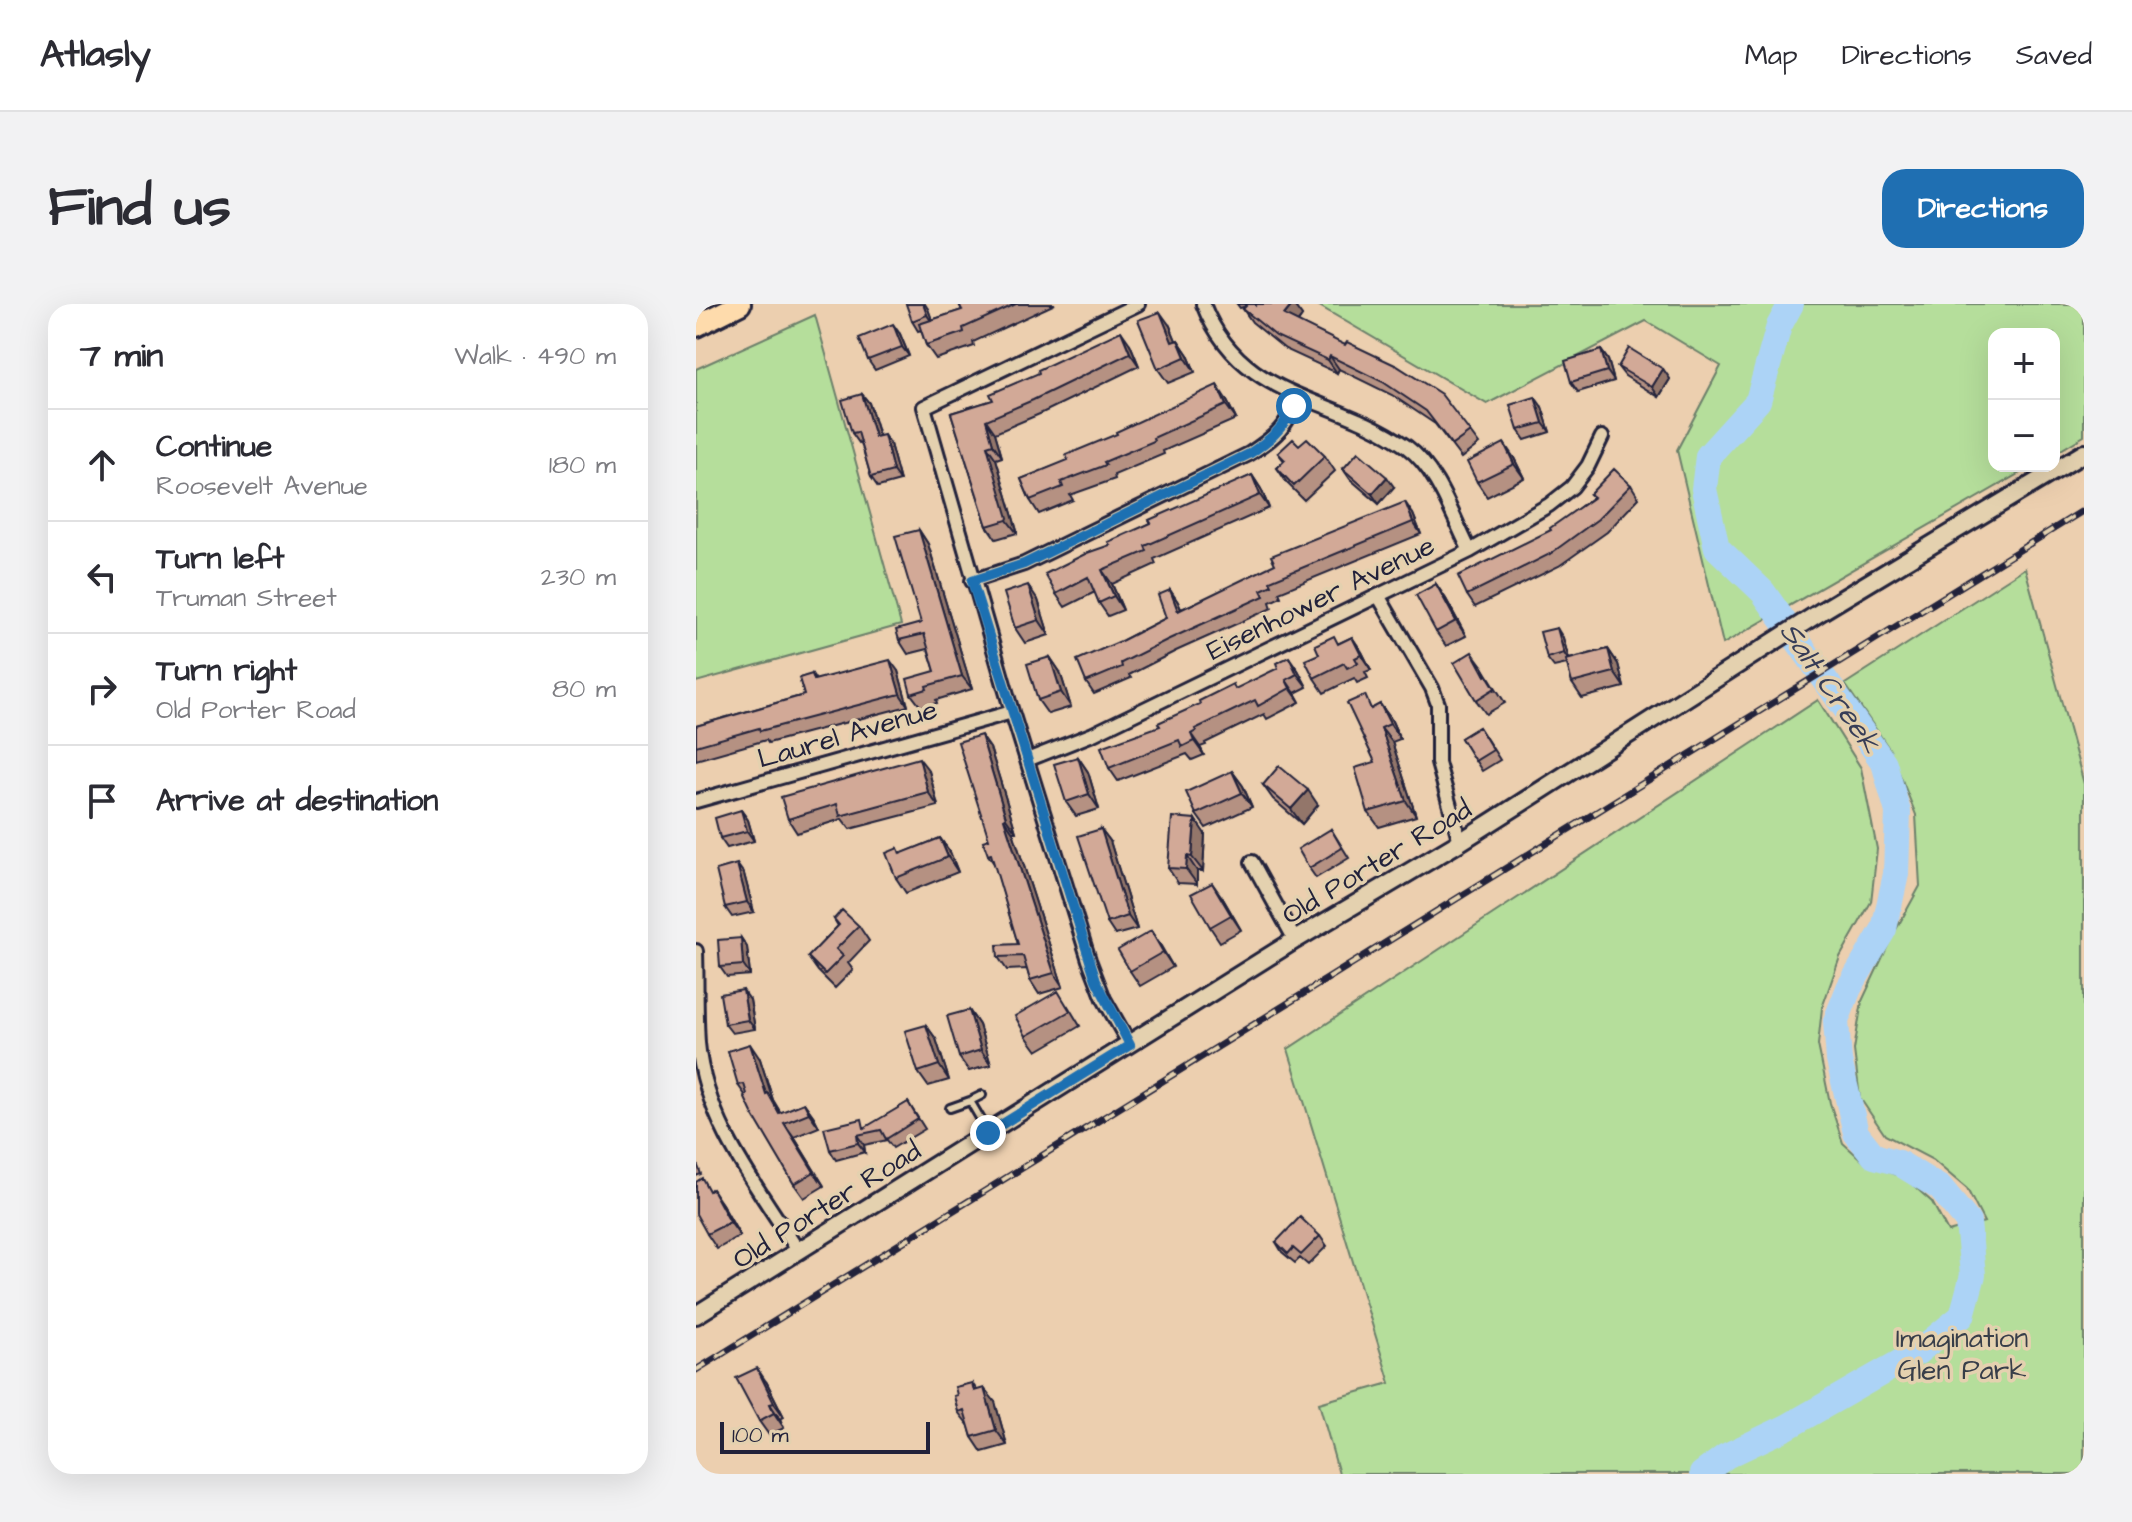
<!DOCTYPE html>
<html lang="en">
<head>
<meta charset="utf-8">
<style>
	:root { --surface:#fff; --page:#f2f2f3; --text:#2b2b33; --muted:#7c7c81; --line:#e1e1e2; --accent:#1f6fb2 }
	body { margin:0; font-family:"Architects Daughter",sans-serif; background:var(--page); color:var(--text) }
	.controls { position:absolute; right:24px; top:24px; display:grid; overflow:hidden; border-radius:16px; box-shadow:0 8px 32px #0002 }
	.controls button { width:72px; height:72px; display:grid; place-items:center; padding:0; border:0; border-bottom:2px solid var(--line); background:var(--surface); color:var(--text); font:40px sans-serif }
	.scale { position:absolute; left:24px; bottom:20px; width:210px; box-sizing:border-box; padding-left:8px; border:4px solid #22223b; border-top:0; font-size:22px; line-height:28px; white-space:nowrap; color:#22223b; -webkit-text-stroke:6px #e4d1af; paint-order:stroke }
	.stop { position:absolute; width:24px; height:24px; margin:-18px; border:6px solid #1f6fb2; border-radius:50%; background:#fff }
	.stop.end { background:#1f6fb2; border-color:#fff; box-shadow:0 2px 8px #0008 }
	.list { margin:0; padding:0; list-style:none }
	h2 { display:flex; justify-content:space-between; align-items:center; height:104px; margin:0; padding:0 32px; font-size:34px }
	h2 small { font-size:26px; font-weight:400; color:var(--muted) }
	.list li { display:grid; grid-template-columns:52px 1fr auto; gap:24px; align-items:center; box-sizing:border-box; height:112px; padding:0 32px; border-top:2px solid var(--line) }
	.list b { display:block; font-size:30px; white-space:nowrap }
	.list p { margin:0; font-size:26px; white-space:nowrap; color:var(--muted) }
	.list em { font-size:26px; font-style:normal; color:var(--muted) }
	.icon { flex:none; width:44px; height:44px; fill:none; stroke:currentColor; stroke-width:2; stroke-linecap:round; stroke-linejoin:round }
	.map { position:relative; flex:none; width:1388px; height:1170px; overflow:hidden; border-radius:24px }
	header { display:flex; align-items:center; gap:48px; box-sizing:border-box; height:112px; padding:0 40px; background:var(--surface); border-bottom:2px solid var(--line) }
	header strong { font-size:38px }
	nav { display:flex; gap:44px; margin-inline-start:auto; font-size:28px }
	.intro { display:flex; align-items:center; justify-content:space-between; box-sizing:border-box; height:192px; padding:0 48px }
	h1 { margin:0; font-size:56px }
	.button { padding:20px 36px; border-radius:24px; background:var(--accent); color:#fff; font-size:28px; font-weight:700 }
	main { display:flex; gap:48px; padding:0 48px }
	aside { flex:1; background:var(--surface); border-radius:24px; box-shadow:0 8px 32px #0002 }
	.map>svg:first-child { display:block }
</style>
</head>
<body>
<header>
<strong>Atlasly</strong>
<nav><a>Map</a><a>Directions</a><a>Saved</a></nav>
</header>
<div class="intro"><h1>Find us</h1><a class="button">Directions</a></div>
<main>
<aside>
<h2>7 min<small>Walk · 490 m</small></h2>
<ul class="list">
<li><svg class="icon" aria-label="ahead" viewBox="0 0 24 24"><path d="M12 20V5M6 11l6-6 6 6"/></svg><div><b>Continue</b><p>Roosevelt Avenue</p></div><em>180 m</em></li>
<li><svg class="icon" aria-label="left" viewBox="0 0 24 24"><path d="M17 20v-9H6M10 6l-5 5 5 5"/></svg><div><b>Turn left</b><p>Truman Street</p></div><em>230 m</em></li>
<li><svg class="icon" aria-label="right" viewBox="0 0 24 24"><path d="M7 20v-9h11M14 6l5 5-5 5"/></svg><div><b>Turn right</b><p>Old Porter Road</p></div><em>80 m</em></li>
<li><svg class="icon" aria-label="arrive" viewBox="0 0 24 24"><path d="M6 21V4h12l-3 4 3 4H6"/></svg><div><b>Arrive at destination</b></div></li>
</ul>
</aside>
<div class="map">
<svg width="1388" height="1170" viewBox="0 0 1388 1170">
	<rect width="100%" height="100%" fill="#eccfaf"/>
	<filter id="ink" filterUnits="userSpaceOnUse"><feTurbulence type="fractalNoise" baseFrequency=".0125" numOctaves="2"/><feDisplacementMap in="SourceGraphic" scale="16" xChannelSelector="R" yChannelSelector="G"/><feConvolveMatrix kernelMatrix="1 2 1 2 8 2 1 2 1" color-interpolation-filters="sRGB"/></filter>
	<g filter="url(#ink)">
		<path fill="#b5de9b" stroke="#6c806b" stroke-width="2" d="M620 0H1388V132L1358 150V30H1298V162H1336L1027 340 981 146 1025 62 950 17 791 100Z
			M119 11 205 321 0 378V65Z
			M1329 264 1388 480V1170H643L623 1099 694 1079 592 745 1122 396 1165 464 1181 545 1175 598 1144 653 1126 704 1122 741 1134 799 1147 839 1170 860 1209 874 1236 898 1252 928 1288 918 1271 885 1237 856 1189 831 1164 794 1158 746 1166 697 1196 633 1224 582 1220 511 1194 446 1149 380Z"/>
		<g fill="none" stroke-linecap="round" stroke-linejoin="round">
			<path stroke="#acd3f6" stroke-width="26" d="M1006 1170 1030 1152 1091 1123 1222 1048 1266 1012 1277 971 1272 918 1244 884 1203 859 1178 852 1160 829 1143 756 1140 717 1153 684 1188 625 1200 570 1202 508 1188 459 1067 288 1021 244 1008 185 1012 152 1062 97 1083 22 1095 0"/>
			<g stroke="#22223b" stroke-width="12">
				<path id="service" d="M274 797 286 791
					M254 804 274 797 291 826"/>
			</g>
			<g stroke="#22223b" stroke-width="18">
				<path id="minor" d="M507 0C545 98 637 90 711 143 742 166 757 214 774 247
					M276 277 328 260 553 150C583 131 589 123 604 92
					M683 293 736 384 742 400V459L764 538
					M331 456 397 430 774 247 853 201 876 183 892 162 906 133
					M0 497 316 408
					M556 558 599 636
					M0 647C1 677 0 709 2 739 9 818 62 884 103 948
					M434 741 408 695 393 656 316 408 228 103 442 0"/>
			</g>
			<g stroke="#22223b" stroke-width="22">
				<path id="tertiary" d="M0 1011 599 636 764 538 1126 307 1388 149"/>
			</g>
			<g stroke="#22223b" stroke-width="26">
				<path id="primary" d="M0 22 44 0"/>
			</g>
			<use href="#service" stroke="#e4d1af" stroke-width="6"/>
			<use href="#minor" stroke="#e4d1af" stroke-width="12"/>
			<use href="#tertiary" stroke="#e4d1af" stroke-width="16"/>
			<use href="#primary" stroke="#fedbac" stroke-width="20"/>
			<g stroke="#22223b" stroke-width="7">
				<path id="rail" d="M0 1066 1388 206"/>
			</g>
			<use href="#rail" stroke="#e4d1af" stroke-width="4" stroke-dasharray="12" stroke-linecap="butt"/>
		</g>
		<path fill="#b59182" stroke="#22223b" stroke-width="2" d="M263 0H359L277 38 278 42 240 55 230 41 225 26 222 27 216 17 232 5 236 16 266 6Z
			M541 0H597L606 12 602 18 774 128 783 140 765 154 739 120 696 91 643 65 641 69 589 45 556 18 547 5 550 2 544 4Z
			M474 22 480 37 482 36 492 51 499 68 472 79 462 65Z
			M204 30 213 52 179 66 172 56Z
			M434 40 443 62 346 109 299 129 306 153 300 155 321 227V229L300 235 291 222 255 109 297 96Z
			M905 46 912 56 918 77 882 88 875 78Z
			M922 63 967 65 974 75 963 93 929 72Z
			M166 90 173 99 183 132 194 140 204 177 182 183 175 173 165 138 163 139 156 129Z
			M530 95 540 115 467 147 468 150 418 171 419 175 374 191 377 196 343 210 334 196 325 175Z
			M846 103 854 128 829 136 822 126Z
			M603 141 629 152 639 167 608 196 591 179 581 164 588 157 582 149Z
			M818 154 828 174 791 193 781 178Z
			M647 165 698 183 683 200 654 175Z
			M556 171 565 185 573 204 458 255 460 260 416 280 427 306 412 312 403 299 399 288 369 303 360 290 414 241 455 219Z
			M935 181 943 194 911 228 863 262 779 303 771 291 897 193 894 190Z
			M717 210 725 230 583 288 585 293 574 298 576 304 480 347 433 371 435 374 398 390 390 378 427 336 470 314 474 286 482 298 485 305Z
			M223 226 232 240 276 385 240 396 241 399 225 403 215 390 239 367 232 345 212 350 203 336 225 319Z
			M740 280 750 295 770 332 750 342 740 328Z
			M342 296 353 331 329 339 319 324Z
			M656 333 666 348 675 366 669 368 672 374 661 379 658 374 628 389 618 374 643 339Z
			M867 334 873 355 912 345 922 360 928 383 886 394 876 379 871 360 858 363 851 354Z
			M354 353 364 368 375 403 352 410 342 396Z
			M787 363 809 399 790 410 780 396Z
			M602 366 611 383 599 389 604 398 571 415 568 410 509 439 510 441 504 443 508 451 496 456 491 450 422 477 413 464 464 422 540 385Z
			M202 367 212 402 72 439 70 436 0 456V422L108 391 116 370 120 376Z
			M684 400 695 415 704 435 696 438 720 512 683 523 672 508 679 458 678 403Z
			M783 423 804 456 786 467 765 434Z
			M294 444 320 528H317L367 683 343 690 334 676 331 665 311 666 302 653 322 640 299 561 292 551Z
			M382 453 392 468 403 505 380 512 370 498Z
			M233 467 242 502 154 525 146 515 101 529 92 515Z
			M536 467 547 482 556 503 510 524 500 510Z
			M567 481 622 501 606 520 577 495Z
			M45 506 52 516 58 537 31 544 24 534Z
			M405 525 414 537 441 625 419 631 411 619Z
			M635 525 653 554 620 574 613 564Z
			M509 530 507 567H501V580L482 579 472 564Z
			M244 534 254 548 262 568 210 589 200 574 202 545 205 550Z
			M48 570 58 608 36 613 29 603Z
			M526 593 545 626 524 638 514 623Z
			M138 615 163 622 173 637 152 659 157 666 139 684 122 667 112 653 142 622Z
			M455 627 477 663 444 682 434 667Z
			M45 634 51 643 54 671 31 673 24 663Z
			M54 696 59 725 36 729 29 720Z
			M372 702 384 722 341 747 330 732Z
			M273 706 283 721 295 761 273 767 263 753Z
			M230 721 240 735 253 776 232 782 222 768Z
			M64 755 77 796 85 809 108 799 118 813 123 823 98 833 128 882 108 894 98 880 49 791 42 781Z
			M212 798 229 825 197 844 191 836 168 841 169 848 140 856 134 846Z
			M0 857 5 870 0 872Z
			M15 886 26 900 44 932 21 945 11 930Z
			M624 932 631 942 612 961 604 954 599 959 586 948 580 938Z
			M71 1079 88 1113 84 1115 88 1124 73 1131 63 1117Z
			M276 1079 281 1086 299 1098 311 1141 286 1148 276 1133 273 1122 262 1108 261 1091Z"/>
		<path fill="#93766a" stroke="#22223b" stroke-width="2" d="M227 0H229L232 5 238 21 231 11Z
			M597 0 606 12 597 24 588 11Z
			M464 8 474 22 487 53 476 38Z
			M197 20 204 30 213 52 206 43Z
			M425 27 434 40 443 62 434 49Z
			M482 36 492 51 499 68 489 53Z
			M905 46 912 56 918 77 911 67Z
			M634 52 643 65 641 69 632 56Z
			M967 65 974 75 963 93 956 83Z
			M521 81 530 95 540 115 530 101Z
			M166 90 173 99 186 143 179 133Z
			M839 93 846 103 854 128 847 119Z
			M290 116 299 129 306 153 297 140Z
			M188 131 194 140 204 177 197 167Z
			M808 139 818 154 828 174 818 160Z
			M291 142 300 155 321 227V229L311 216Z
			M556 171 565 185 573 204 564 191Z
			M691 173 698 183 683 200 676 190Z
			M709 198 717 210 725 230 717 218Z
			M223 226 232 240 276 385 266 372Z
			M406 266 416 280 427 306 418 292Z
			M740 280 750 295 770 332 760 317Z
			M332 281 342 296 353 331 343 316Z
			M474 286 482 298 490 318 482 307Z
			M861 324 867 334 874 359 868 349Z
			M656 333 666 348 675 366 665 351Z
			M912 345 922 360 928 383 918 368Z
			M776 348 787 363 799 387 789 372Z
			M354 353 364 368 375 403 365 388Z
			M593 353 602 366 611 383 601 370Z
			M194 356 202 367 212 402 204 390Z
			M590 376 599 389 604 398 594 384Z
			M684 400 695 415 704 435 694 420Z
			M685 424 696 438 720 512 710 497Z
			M495 430 504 443 508 451 498 437Z
			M285 431 294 444 320 528 310 514Z
			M382 453 392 468 403 505 393 490Z
			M223 454 233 467 242 502 232 488Z
			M536 467 547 482 556 503 546 489Z
			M612 486 622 501 606 520 595 505Z
			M45 506 52 516 58 537 51 527Z
			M308 515 317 528 367 683 358 669Z
			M499 515 509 530 507 567 496 553Z
			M405 525 414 537 441 625 432 612Z
			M244 534 254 548 262 568 252 553Z
			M491 552 501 567V580L490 565Z
			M41 560 48 570 58 608 51 598Z
			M516 579 526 593 545 626 535 611Z
			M455 627 465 642 477 663 467 648Z
			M45 634 51 643 54 671 47 661Z
			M47 686 54 696 59 725 52 716Z
			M273 706 283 721 295 761 285 746Z
			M230 721 240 735 253 776 243 761Z
			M54 740 64 755 77 796 90 819 70 790Z
			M108 799 118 813 123 823 113 809Z
			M88 819 98 833 128 882 118 868Z
			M161 831 168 841 169 848 162 839Z
			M16 885 26 900 44 932 34 918Z
			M61 1064 71 1079 88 1113 78 1099Z
			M288 1084 299 1098 311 1141 300 1126Z
			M74 1100 84 1115 88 1124 78 1109Z"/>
		<path fill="#d2a997" stroke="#22223b" stroke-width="2" d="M210 0H227L231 11 216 17Z
			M263 0H320L267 24 268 28 230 41 223 20 266 6Z
			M552 0H560V1L561 0H597L588 11 649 41 651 38 701 62 745 90 774 128 756 141 730 107 687 78 634 52 632 56 580 32 547 5Z
			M464 8 476 38 482 36 489 53 462 65 442 16Z
			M197 20 206 43 172 56 163 34Z
			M425 27 434 49 337 96 290 116 297 140 291 142 312 214 311 216 291 222 255 109 297 96 294 90 343 69 342 66Z
			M933 44 967 65 956 83 922 63Z
			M905 46 911 67 875 78 869 57Z
			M521 81 530 101 457 134 458 137 408 158 410 161 365 178 367 183 334 196 325 175 372 156 370 151 421 130 420 128Z
			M166 90 179 133 188 131 197 167 175 173 162 128 156 129 146 96Z
			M839 93 847 119 822 126 814 101Z
			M611 134 629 152 598 182 581 164 589 156 582 149 597 135 603 141Z
			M808 139 818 160 781 178 771 158Z
			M662 148 691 173 676 190 647 165Z
			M918 165 935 181 902 215 854 250 771 291 762 272 855 226 854 224 898 193 894 190Z
			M556 171 564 191 449 242 451 247 406 266 418 292 403 299 392 273 360 290 349 270 391 249 414 241 412 238 455 219 453 216Z
			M709 198 717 218 574 277 576 281 565 286 568 292 471 336 425 359 426 363 390 378 381 356 427 336 470 314 462 291 474 286 482 307 579 260 575 252Z
			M223 226 266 372 230 382 231 385 215 390 211 375 239 367 228 330 203 336 200 326 225 319 199 232Z
			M740 280 760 317 740 328 720 291Z
			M332 281 343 316 319 324 308 289Z
			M861 324 868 349 851 354 844 328Z
			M638 332 642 340 656 333 665 351 659 354 662 359 651 364 648 359 618 374 609 356 623 350 619 341Z
			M912 345 918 368 876 379 870 356Z
			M776 348 789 372 791 371 799 384 780 396 758 359Z
			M354 353 365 388 342 396 331 360Z
			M593 353 601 370 590 376 594 384 562 402 559 396 499 425 500 427 495 430 498 437 486 443 483 436 413 464 405 443 464 422 462 419 504 400 503 397 537 380 539 385 582 364 580 359Z
			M194 356 204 390 64 427 63 424 0 442V422L108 391 103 374 116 370 118 376Z
			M669 391 675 405 684 400 694 420 685 424 710 497 672 508 659 464 679 458 651 399Z
			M783 423 797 446 779 457 765 434Z
			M285 431 310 514 308 515 358 669 334 676 327 652 302 653 301 641 322 640 295 550 292 551 287 537 293 535 262 438Z
			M382 453 393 490 370 498 358 460Z
			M223 454 232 488 144 512 141 500 92 515 85 493Z
			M583 462 612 486 595 505 567 481Z
			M536 467 546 489 500 510 490 488Z
			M45 506 51 527 24 534 19 514Z
			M476 513 499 515 496 553 491 552 490 565 472 564Z
			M405 525 432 612 411 619 382 532Z
			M635 525 646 544 613 564 602 545Z
			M244 534 252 553 200 574 190 549 202 544 204 550Z
			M41 560 51 598 29 603 20 566Z
			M516 579 535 611 514 623 495 590Z
			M146 606 163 622 140 645 147 652 129 670 112 653 143 621 138 615Z
			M455 627 467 648 434 667 422 646Z
			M45 634 47 661 24 663 22 636Z
			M47 686 52 716 29 720 24 690Z
			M362 687 374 707 330 732 319 712Z
			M273 706 285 746 263 753 251 712Z
			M230 721 243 761 222 768 209 727Z
			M54 740 70 790 72 789 83 809 108 799 113 809 88 819 118 868 98 880 56 809 48 792 51 790 48 780 42 781 32 747Z
			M212 798 222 815 190 835 185 826 161 831 162 839 134 846 128 824 166 815 168 824Z
			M6 874 13 887 16 885 34 918 11 930 0 910V878Z
			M604 913 624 932 605 951 597 944 592 950 580 938Z
			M61 1064 78 1099 74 1100 78 1109 63 1117 40 1074Z
			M276 1079 278 1087 288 1084 300 1126 276 1133 268 1106 262 1108 258 1092 261 1091 259 1083Z"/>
	</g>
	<g fill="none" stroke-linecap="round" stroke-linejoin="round" filter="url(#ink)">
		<path stroke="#1f6fb2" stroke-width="10" d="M292 829 434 741 400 676 276 277 328 260 553 150C574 136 587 125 598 102"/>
	</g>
	<g text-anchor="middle" stroke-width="7" stroke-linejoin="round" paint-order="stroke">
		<g font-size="28" fill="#22223b" stroke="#e4d1af">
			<text transform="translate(624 293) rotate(-26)" y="10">Eisenhower Avenue</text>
			<text transform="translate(151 429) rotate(-16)" y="10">Laurel Avenue</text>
			<text transform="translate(680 557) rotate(-31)" y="10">Old Porter Road</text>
			<text transform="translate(130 900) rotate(-32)" y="10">Old Porter Road</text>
		</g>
		<g font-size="28" fill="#383e49" stroke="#e4d1af">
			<text x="1266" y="1043">Imagination<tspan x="1266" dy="32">Glen Park</tspan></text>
		</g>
		<g font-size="30" font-style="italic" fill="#373d57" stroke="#e4d1af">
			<text transform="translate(1135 383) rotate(55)" y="10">Salt Creek</text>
		</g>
	</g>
</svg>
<div class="controls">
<button>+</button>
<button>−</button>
</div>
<div class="scale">100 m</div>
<div class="stop" style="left:598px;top:102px"></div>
<div class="stop end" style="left:292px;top:829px"></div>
</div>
</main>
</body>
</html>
